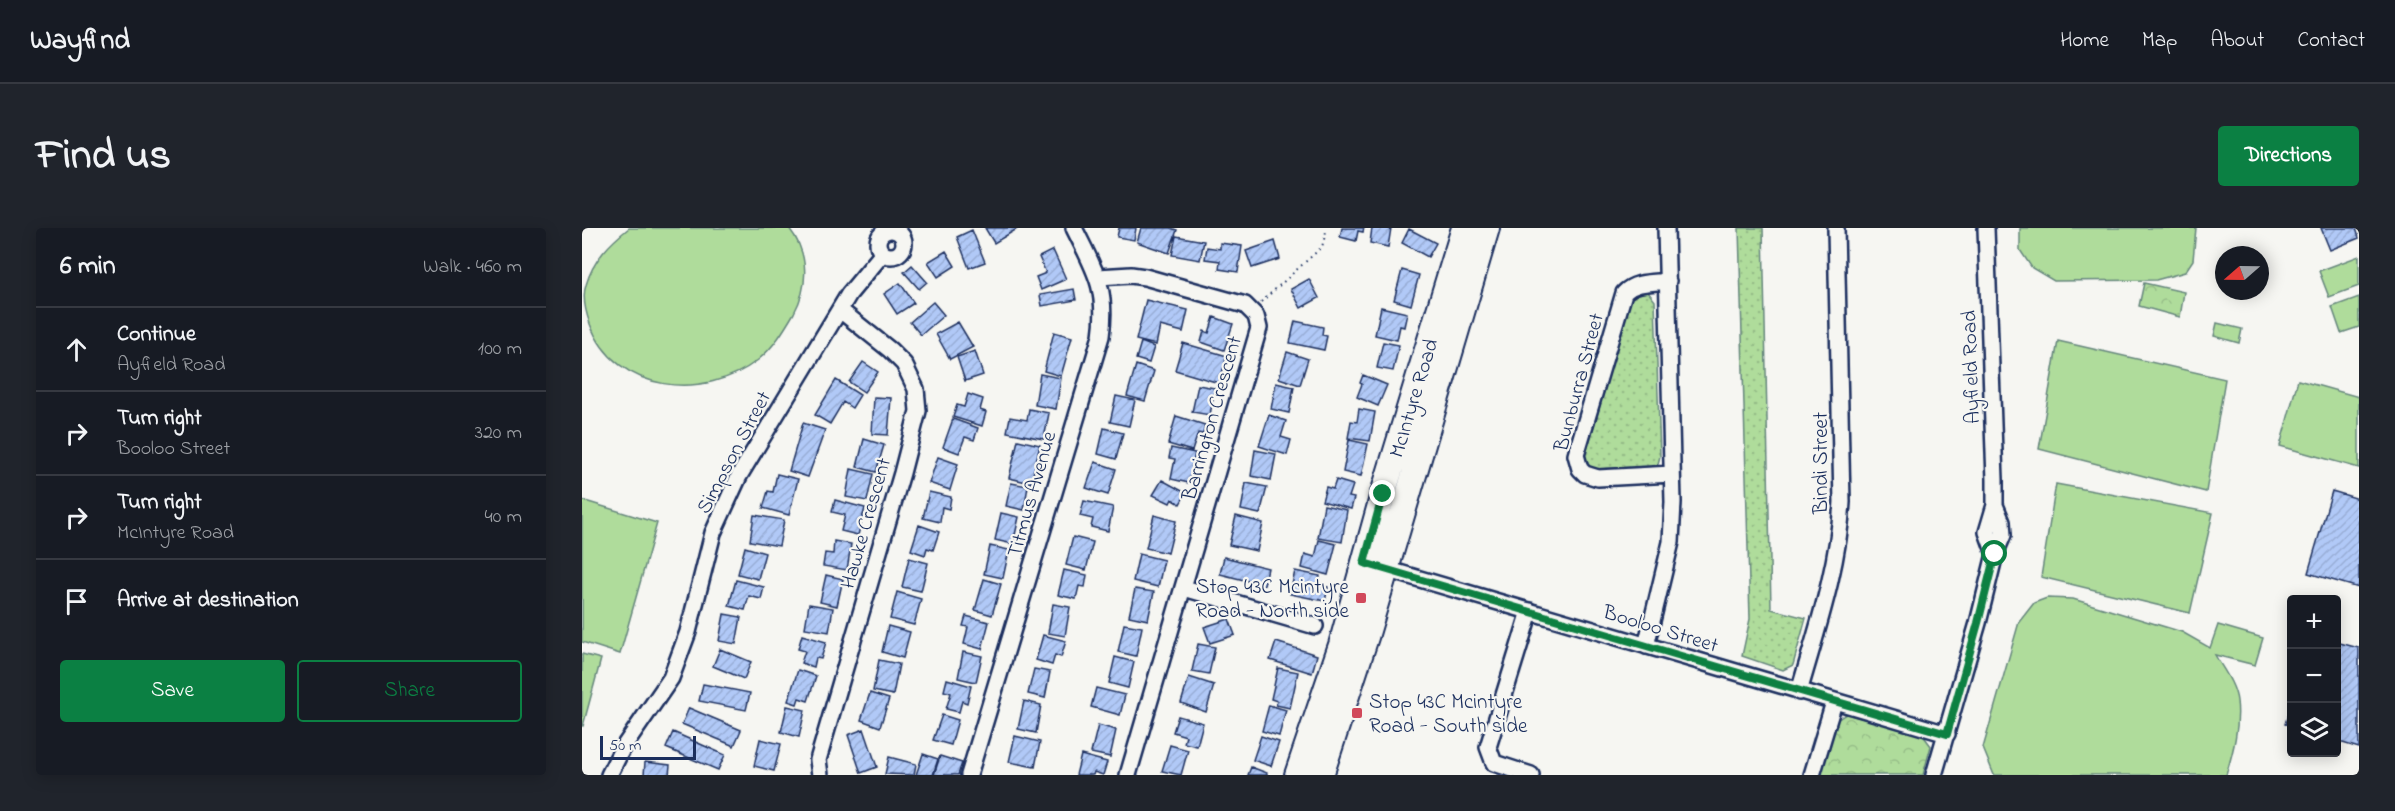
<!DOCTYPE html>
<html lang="en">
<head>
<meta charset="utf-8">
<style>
	:root { --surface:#171b24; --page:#20242c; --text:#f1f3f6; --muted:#9ea1a6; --line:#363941; --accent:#0b8043 }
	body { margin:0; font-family:"Indie Flower",sans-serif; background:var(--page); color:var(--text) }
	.controls { position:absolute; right:18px; bottom:18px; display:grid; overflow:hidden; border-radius:6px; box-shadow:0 3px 15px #0003 }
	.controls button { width:54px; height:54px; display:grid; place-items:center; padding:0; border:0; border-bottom:2px solid var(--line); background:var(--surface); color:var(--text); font:30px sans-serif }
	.compass { position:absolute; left:1633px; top:18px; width:54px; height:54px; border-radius:50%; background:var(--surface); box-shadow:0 3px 15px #0003; rotate:250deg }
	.scale { position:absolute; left:18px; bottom:15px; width:96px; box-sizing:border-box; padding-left:6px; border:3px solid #1b2f5e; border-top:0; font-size:16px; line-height:21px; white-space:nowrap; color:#1b2f5e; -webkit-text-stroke:4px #f6f6f2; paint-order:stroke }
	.stop { position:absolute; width:18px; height:18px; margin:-14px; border:4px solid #0b8043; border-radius:50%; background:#fff }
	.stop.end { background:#0b8043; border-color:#fff; box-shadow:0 2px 6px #0008 }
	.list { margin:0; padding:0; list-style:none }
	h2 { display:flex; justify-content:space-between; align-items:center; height:78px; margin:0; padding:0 24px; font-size:26px }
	h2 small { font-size:20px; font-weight:400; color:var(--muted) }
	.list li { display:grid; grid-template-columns:39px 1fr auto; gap:18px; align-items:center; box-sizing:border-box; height:84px; padding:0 24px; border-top:2px solid var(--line) }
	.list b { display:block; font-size:22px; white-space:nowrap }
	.list p { margin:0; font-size:20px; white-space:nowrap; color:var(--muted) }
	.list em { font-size:20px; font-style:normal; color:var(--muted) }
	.actions { display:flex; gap:12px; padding:18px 24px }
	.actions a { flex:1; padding:14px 0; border:2px solid var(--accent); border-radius:6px; text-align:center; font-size:21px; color:var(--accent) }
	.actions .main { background:var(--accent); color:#fff }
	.icon { flex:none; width:33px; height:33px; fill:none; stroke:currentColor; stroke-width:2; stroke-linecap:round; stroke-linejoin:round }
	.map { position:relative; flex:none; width:1777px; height:547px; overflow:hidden; border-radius:6px }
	header { display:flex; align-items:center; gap:36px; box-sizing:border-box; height:84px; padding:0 30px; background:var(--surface); border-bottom:2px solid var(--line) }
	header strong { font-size:28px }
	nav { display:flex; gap:33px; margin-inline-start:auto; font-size:21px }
	.intro { display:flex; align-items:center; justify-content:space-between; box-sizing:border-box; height:144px; padding:0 36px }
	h1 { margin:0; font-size:42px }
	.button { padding:15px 27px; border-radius:6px; background:var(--accent); color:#fff; font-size:21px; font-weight:700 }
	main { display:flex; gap:36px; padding:0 36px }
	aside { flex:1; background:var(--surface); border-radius:6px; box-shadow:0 3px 15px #0003 }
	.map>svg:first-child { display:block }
</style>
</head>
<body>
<header>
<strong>Wayfind</strong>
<nav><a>Home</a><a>Map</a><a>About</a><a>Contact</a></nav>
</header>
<div class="intro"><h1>Find us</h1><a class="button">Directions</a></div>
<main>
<aside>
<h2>6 min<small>Walk · 460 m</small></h2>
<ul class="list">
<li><svg class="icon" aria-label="ahead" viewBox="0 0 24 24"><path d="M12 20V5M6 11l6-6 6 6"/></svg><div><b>Continue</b><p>Ayfield Road</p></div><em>100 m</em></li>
<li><svg class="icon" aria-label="right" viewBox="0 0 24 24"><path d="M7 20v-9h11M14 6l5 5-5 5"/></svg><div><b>Turn right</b><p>Booloo Street</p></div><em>320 m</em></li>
<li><svg class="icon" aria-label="right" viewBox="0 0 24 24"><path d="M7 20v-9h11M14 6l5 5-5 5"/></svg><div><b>Turn right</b><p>McIntyre Road</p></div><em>40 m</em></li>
<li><svg class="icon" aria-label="arrive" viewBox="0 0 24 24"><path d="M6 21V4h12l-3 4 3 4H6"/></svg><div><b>Arrive at destination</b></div></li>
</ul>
<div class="actions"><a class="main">Save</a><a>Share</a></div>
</aside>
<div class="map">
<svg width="1777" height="547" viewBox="0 0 1777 547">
	<defs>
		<pattern id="grass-dots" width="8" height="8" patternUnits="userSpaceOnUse" patternTransform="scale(1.5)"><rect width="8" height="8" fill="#afdc9b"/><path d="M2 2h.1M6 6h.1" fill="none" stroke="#96bd88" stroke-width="1.8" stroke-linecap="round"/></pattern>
		<pattern id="park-crowns" width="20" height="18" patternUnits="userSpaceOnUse" patternTransform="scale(1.5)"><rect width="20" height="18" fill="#afdc9b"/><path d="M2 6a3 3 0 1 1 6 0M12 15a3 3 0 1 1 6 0" fill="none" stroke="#96bd88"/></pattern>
		<pattern id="building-hatch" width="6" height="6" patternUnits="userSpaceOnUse" patternTransform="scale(1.5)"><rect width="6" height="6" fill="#b1c9f7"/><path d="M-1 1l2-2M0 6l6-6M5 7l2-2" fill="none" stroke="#98add6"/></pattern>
	</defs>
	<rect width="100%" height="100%" fill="#f6f6f2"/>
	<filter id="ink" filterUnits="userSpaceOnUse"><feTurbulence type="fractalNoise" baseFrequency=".0167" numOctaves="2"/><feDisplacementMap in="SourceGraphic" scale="12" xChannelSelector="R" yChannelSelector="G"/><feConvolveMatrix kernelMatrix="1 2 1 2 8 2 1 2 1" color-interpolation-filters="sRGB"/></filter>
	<g filter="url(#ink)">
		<path fill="url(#grass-dots)" stroke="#65867c" stroke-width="1.5" d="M1157 0H1181L1189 381 1224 390 1211 437 1201 442 1160 428 1168 391Z
			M1057 64H1066L1073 73 1078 228 1076 236 1072 239 1009 241 1005 238 1003 229 1049 70Z"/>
		<path fill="url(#park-crowns)" stroke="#65867c" stroke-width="1.5" d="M1562 55 1602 64 1598 89 1557 78Z
			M1264 486 1340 506 1349 518 1341 547H1239L1255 492Z"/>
		<path fill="#afdc9b" stroke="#65867c" stroke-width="1.5" d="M47 0H207C227 25 227 57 212 85 202 102 192 119 176 132 123 173 34 166 8 96 4 85 0 69 4 57 11 32 28 15 47 0Z
			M1438 0H1614L1611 32 1603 44 1574 52 1472 53 1450 40 1438 22Z
			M1777 28V58L1747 69 1737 43Z
			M1777 69V99L1759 105 1750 79Z
			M1635 95 1660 101 1657 115 1632 108Z
			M1476 113 1643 151 1624 264 1457 221Z
			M1716 152 1777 169V240L1698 218Z
			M1474 256 1631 285 1608 385 1459 349Z
			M0 272 75 295 38 426 0 414Z
			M1465 370 1491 371 1600 404 1628 420 1636 397 1681 410 1673 437 1633 427C1641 441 1653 456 1655 473 1658 498 1651 524 1644 547H1412L1401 520 1437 394 1452 375Z
			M0 426 19 431 1 498H0Z"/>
		<path fill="url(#building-hatch)" stroke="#1b2f5e" stroke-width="1.5" d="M403 0H435V1L412 15Z
			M537 0H554L552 12 535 9Z
			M559 0H588L595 2 587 25 555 14Z
			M760 0H782L781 4 776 3 774 13 758 9Z
			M790 0H809L806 19 788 15Z
			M1739 0H1774L1777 10 1748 22Z
			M827 1 854 15 846 29 820 15Z
			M390 2 403 34 387 40 375 9Z
			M594 8 622 13 618 32 590 27Z
			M693 13 698 31 670 40 664 23Z
			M638 15 660 18 656 44 637 41 638 33 623 31 625 19 638 21Z
			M471 22 484 51 459 62 454 49 464 45 457 29Z
			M364 23 373 38 356 49 346 34Z
			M330 37 345 54 337 61 322 44Z
			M820 42 837 47 829 77 812 72Z
			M727 51 737 70 719 80 709 61Z
			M318 55 332 75 315 86 302 66Z
			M492 61 494 72 460 78 458 67Z
			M564 72 606 82 601 104 578 98 574 117 554 112Z
			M351 74 362 87 339 107 328 94Z
			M799 79 825 85 822 99 818 98 815 112 793 107Z
			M632 89 651 96 642 122 619 114 622 103 627 105Z
			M713 93 741 99 740 107 745 108 742 122 708 115Z
			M376 94 391 119 368 131 354 106Z
			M472 104 490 109 479 148 462 143Z
			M559 114 572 119 567 135 554 131Z
			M801 114 817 117 811 143 795 140Z
			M601 115 645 128 637 155 593 142Z
			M393 123 401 147 383 153 375 129Z
			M705 124 726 131 718 157 697 150Z
			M281 134 296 144 282 164 267 154Z
			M554 137 572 143 563 173 545 168Z
			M458 146 479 150 474 181 453 177Z
			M781 147 805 157 796 178 775 169 780 156 778 155Z
			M254 152 278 167 270 180 261 174 248 196 233 187Z
			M694 155 712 159 707 185 689 181Z
			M616 157 633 160 628 187 610 184Z
			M386 166 401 171 398 182 404 184 400 198 371 189 375 177 382 179Z
			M534 168 553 172 547 198 528 194Z
			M292 169 309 170 306 207 290 206Z
			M447 181 467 185 462 211 425 204 428 189 445 192Z
			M777 181 793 184 788 213 766 210 769 193 775 194Z
			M687 187 704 193 699 209 709 212 705 227 677 218Z
			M594 188 623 197 621 206 616 205 610 223 586 216Z
			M371 191 396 200 392 212 383 209 377 225 361 219Z
			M221 195 243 202 226 249 207 243Z
			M522 200 541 205 534 231 516 226Z
			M282 211 302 217 294 244 275 239Z
			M436 212 458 217 449 255 427 250Z
			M767 212 786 216 779 248 761 244Z
			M589 220 613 225 607 255 589 251 593 231 587 230Z
			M673 222 694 226 689 252 669 248Z
			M356 229 376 236 368 262 347 255Z
			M513 234 534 241 526 267 504 260Z
			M269 241 291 246 285 273 264 269Z
			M195 246 216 251 207 287 181 280 186 263 191 264Z
			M580 252 604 265 598 276 590 271 588 275 571 267Z
			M754 252 771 257 767 269 772 270 769 281 740 273 744 259 751 261Z
			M429 255 446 258 442 282 424 278Z
			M664 255 685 259 678 286 659 282Z
			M1750 263 1777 271V360L1726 345Z
			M347 264 369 269 367 281 360 279 358 294 341 290Z
			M253 272 283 280 276 307 259 303 263 287 250 284Z
			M502 273 531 279 526 303 509 299 511 291 498 288Z
			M742 277 765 282 760 314 736 310Z
			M419 285 437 289 431 316 413 312Z
			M172 287 202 292 197 318 168 313Z
			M572 287 594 293 586 325 564 320Z
			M654 288 681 295 675 323 647 317Z
			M337 297 357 304 351 322 345 320 343 327 329 322Z
			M491 309 511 314 504 342 484 337Z
			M737 312 754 316 746 347 720 340 723 326 733 329Z
			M252 313 269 316 265 342 241 338 243 325 251 326Z
			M408 318 427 322 421 350 402 346Z
			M163 319 183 325 176 351 156 346Z
			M557 326 582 332 576 359 551 353Z
			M642 329 686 340 682 357 638 346Z
			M327 330 346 335 339 363 320 359Z
			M482 342 505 347 503 359 497 358 494 371 476 367Z
			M713 343 738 348 736 357 746 359 743 373 708 366Z
			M244 347 261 351 255 378 238 374Z
			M402 351 419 356 410 387 393 382Z
			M154 352 182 359 179 371 167 368 163 382 147 378Z
			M553 361 572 364 566 392 547 388Z
			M315 364 339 371 332 397 308 391Z
			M227 376 251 380 247 404 223 400Z
			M471 376 488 379 483 408 466 405Z
			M142 386 159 389 154 416 137 413Z
			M384 388 407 394 400 421 382 416 386 399 381 398Z
			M647 391 653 407 628 415 622 399Z
			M542 396 560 399 554 428 536 424Z
			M306 398 328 404 321 430 300 424Z
			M220 407 244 414 239 431 234 430 232 439 219 435 223 423 216 421Z
			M461 407 484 413 479 429 473 427 470 437 454 432Z
			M694 414 735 427 730 445 688 432Z
			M1754 414 1777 420V520L1754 513Z
			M616 416 633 419 627 446 610 443Z
			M138 421 169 434 162 451 131 438Z
			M381 424 400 428 394 454 376 450Z
			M533 429 552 434 546 460 527 455Z
			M297 432 317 436 311 467 291 463Z
			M696 440 716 444 708 480 694 477 695 473 689 471Z
			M452 441 468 444 463 470 446 466Z
			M216 442 234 448 226 473 217 470 215 476 206 473Z
			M607 449 632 457 624 484 599 475Z
			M365 451 389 458 385 475 380 473 377 484 364 481 369 465 362 463Z
			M121 456 168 465 164 482 117 473Z
			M514 460 543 467 538 487 509 479Z
			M288 465 307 471 298 499 279 492Z
			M442 473 459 477 454 505 436 501Z
			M1710 474V498L1703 496Z
			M687 477 704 482 697 508 680 503Z
			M205 478 223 482 217 509 199 504Z
			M107 480 159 502 152 518 100 496Z
			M360 487 376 492 369 517 351 512Z
			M596 488 621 495 615 518 602 515 604 508 591 504Z
			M516 497 534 502 528 529 509 525Z
			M282 501 295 539 279 545 266 507Z
			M91 504 143 527 136 542 84 520Z
			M433 508 458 514 453 539 427 534Z
			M679 508 697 514 689 538 671 532Z
			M178 511 199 516 192 543 172 538Z
			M588 517 606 522 599 547 580 543Z
			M341 526 356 531 351 547H334Z
			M499 527 525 534 521 547 512 544 511 547H494Z
			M358 528 380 535 376 547H352Z
			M307 529 334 536 332 547 303 546Z
			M63 534 88 537 87 547H62Z
			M669 539 685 545V547H666Z"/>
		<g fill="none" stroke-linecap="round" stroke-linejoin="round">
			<g stroke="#1b2f5e" stroke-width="20">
				<path id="street" d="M1404 0 1413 252V277L1405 304 1413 326
					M296 15a13 13 0 1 1 26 0a13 13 0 1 1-26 0Z
					M516 49 549 47 563 49 663 77 674 88 677 100 546 547
					M1086 53C1071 55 1053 53 1042 65L994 227 998 241 1003 246 1016 250 1090 246
					M797 339 1365 506
					M602 360 733 398
					M948 383 906 519 912 535 949 547
					M1064 418 1089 314 1091 274 1084 0
					M1217 464C1235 401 1256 340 1260 274L1254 0
					M27 547 39 523 89 450 106 404 131 305 157 248 267 66 301 25
					M238 547 236 532 320 245 336 183 334 161 322 136 308 122 258 82
					M387 547 519 108C526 60 512 41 492 0
					M1230 547 1252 474
					M1352 547 1396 395 1413 326 1421 307 1420 294 1413 277"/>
			</g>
			<g stroke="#1b2f5e" stroke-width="28">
				<path id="primary" d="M715 547 759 417 801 266 882 0
					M739 547 784 409 905 0"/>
			</g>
			<path stroke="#1b2f5e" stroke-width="2" stroke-dasharray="1.5 4.5" stroke-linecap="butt" d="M679 74 740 19 745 0"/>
			<use href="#street" stroke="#f6f6f2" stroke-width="15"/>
			<use href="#primary" stroke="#f6f6f2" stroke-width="24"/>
		</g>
	</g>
	<g fill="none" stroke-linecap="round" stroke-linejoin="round" filter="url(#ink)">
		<path stroke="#0b8043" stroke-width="8" d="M801 266 782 335 1365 506 1396 395 1413 326"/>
	</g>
	<g fill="#d1495b" stroke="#f6f6f2" stroke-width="2">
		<rect x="773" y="364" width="12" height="12" rx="3"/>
		<rect x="769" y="479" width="12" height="12" rx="3"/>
	</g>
	<g text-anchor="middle" stroke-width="4.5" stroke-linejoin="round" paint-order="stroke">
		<g font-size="21" fill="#1b2f5e" stroke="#f6f6f2">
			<text transform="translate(1388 139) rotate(-92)" y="7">Ayfield Road</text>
			<text transform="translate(996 154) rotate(-75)" y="7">Bunburra Street</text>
			<text transform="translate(831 170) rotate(-73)" y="7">McIntyre Road</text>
			<text transform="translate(629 190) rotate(-74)" y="7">Barrington Crescent</text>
			<text transform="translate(151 224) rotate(-62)" y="7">Simpson Street</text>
			<text transform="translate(1238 235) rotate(-90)" y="7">Bindi Street</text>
			<text transform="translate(449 266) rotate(-74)" y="7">Titmus Avenue</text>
			<text transform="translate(283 295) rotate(-74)" y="7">Hawke Crescent</text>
			<text transform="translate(1079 400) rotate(17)" y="7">Booloo Street</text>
		</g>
		<g font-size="21" fill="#1b2f5e" stroke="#f6f6f2" text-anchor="end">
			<text x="767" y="365">Stop 43C Mcintyre<tspan x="767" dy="24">Road - North side</tspan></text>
			<text x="787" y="480" text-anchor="start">Stop 43C Mcintyre<tspan x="787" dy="24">Road - South side</tspan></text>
		</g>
	</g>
</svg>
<div class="controls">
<button>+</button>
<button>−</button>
<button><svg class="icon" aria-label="layers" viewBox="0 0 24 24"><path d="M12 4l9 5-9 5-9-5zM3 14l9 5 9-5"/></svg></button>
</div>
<svg class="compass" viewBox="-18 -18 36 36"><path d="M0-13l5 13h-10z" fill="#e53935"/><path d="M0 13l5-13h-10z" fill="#9ea1a6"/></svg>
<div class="scale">50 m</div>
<div class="stop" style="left:1413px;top:326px"></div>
<div class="stop end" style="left:801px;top:266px"></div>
</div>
</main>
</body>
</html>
